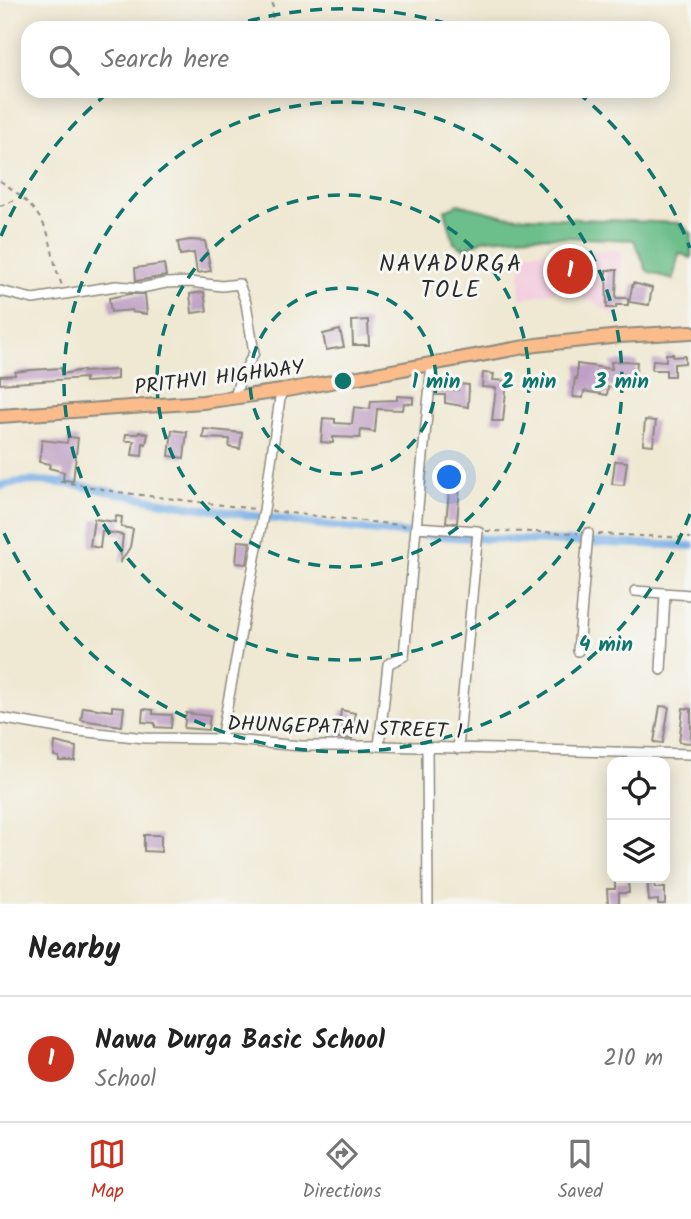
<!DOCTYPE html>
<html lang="en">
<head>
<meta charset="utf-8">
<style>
	:root { --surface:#fff; --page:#f2f2f2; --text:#222; --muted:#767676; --line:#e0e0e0; --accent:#c8321e }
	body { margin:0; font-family:Kalam,sans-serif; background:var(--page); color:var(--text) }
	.controls { position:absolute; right:21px; bottom:21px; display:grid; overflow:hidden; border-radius:14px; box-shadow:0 4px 18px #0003 }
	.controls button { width:63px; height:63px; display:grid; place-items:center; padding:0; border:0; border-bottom:2px solid var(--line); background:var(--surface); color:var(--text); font:35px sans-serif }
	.you { position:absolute; left:450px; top:478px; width:24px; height:24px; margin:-18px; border:5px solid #fff; border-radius:50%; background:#1a73e8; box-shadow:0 0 0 10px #1a73e833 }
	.badge { display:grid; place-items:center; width:46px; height:46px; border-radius:50%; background:var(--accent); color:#fff; font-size:23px; font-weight:700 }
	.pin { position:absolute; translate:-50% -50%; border:4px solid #fff; box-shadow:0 2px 7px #0006 }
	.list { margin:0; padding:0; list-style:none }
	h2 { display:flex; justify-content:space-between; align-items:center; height:91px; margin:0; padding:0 28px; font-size:30px }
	h2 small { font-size:23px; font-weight:400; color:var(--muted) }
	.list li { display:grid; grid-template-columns:46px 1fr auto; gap:21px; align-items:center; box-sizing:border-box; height:126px; padding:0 28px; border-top:2px solid var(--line) }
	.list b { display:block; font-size:26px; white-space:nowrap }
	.list p { margin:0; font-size:23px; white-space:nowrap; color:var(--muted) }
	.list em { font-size:23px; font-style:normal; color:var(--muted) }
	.icon { flex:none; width:38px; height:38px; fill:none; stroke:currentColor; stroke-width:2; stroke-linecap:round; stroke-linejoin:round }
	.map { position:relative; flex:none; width:691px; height:904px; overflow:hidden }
	.search { position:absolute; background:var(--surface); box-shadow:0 4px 18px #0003; left:21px; right:21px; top:21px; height:77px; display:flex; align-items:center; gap:18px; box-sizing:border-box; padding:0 24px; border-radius:21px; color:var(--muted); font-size:26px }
	.sheet { height:217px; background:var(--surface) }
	nav { display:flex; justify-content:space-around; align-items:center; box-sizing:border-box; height:98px; border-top:2px solid var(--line); background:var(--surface); font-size:19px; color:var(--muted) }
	nav a { display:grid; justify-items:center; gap:4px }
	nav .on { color:var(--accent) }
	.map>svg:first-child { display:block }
</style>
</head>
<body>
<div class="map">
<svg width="691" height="904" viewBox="0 0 691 904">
	<rect width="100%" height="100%" fill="#f6f6f2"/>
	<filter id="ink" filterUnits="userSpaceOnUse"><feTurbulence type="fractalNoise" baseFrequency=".0143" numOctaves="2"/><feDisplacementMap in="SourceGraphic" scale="14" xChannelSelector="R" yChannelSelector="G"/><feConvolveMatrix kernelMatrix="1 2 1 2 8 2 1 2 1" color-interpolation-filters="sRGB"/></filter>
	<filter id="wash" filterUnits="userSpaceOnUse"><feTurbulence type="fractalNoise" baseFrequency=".00686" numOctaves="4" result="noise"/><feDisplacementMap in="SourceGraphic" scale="28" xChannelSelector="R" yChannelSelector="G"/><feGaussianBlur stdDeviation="1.57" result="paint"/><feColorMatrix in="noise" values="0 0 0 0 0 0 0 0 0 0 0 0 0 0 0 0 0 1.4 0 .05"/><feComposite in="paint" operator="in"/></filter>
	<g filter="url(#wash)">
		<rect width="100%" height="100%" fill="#efe8d2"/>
		<path fill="#f3cfdf" d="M621 250 618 319 597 304 563 290 520 299 521 252Z"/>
		<path fill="#6cbe8a" stroke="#4c745a" stroke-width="2" d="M458 204 505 216 679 223 691 233V258L679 253 673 280 647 271 634 240 531 236 485 239 465 249 454 243 445 210Z"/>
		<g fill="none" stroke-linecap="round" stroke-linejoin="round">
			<path stroke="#78aee6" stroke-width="8" d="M0 486C46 472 110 493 157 501 218 511 280 520 341 527 457 541 575 541 691 546"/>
		</g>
		<g id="blocks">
			<path fill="#bfa0c5" d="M190 240 205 241 211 271 197 273 194 253 180 255 178 242Z
				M164 264 166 276 136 281 135 268Z
				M606 270H617L616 298H628V305H616V308H607Z
				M633 283 652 288 649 305 629 302Z
				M204 292 207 311 192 313 190 294Z
				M130 294H145L147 314 132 312V310L111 312 109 298Z
				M368 320 369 345H353L352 321Z
				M340 330 344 347 326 350 323 334Z
				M666 354H673V357L685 356V363L674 364V376H666V370H652L653 360 666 361Z
				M626 361 637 362 635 380H639V389L608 387 607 395 584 391 583 398 573 397 575 378 577 379V364L612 369 611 362Z
				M61 368 62 374 83 370V372L117 370V379L102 381 85 382V378L0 384V376L15 375V372L31 370Z
				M483 373 494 374 493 380 507 381 503 421H492L496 388 482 387Z
				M458 384 469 385 468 407 445 403V395H436L437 389 458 390Z
				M397 396 413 397V404L404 403 403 410 377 409 375 432 361 430 360 438 333 437V443L321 442 323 418 335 419V423L352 424 354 407 370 409 371 401 397 400Z
				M645 420 656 421 653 445 643 444Z
				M204 429 242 433 240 449 229 447 230 439 203 438Z
				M172 430 187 432 184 458 169 456Z
				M139 432 148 434 146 444 143 443 142 456 132 455 134 441H125L126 434H138Z
				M68 437 78 438 73 481 63 480 64 472 49 468 50 464 39 462 42 440 67 443Z
				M615 461 627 462 624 485 612 484Z
				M451 472 461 473 457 523 446 522Z
				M116 516 122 517 121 527 133 529 130 547 120 563 123 535 102 531 100 548 90 546 94 519 115 522Z
				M238 541 250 542 247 564 236 563Z
				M112 706 124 707 122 726 81 720 83 707 112 711Z
				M660 706 669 707 663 743 654 742Z
				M683 708 691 709V743L679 742Z
				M143 709 153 710V714L172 715 171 728 155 727V723L142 722Z
				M341 710 355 713 352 739 337 738Z
				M186 713 210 716 208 730 184 728Z
				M55 742 76 747 75 761H59V757L54 756Z
				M144 835H161V852L144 851Z
				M647 878H654L655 888H665V904H658V900L649 901Z
				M628 881 629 893H619V904H608L607 889H615V882Z"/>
		</g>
	</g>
	<g filter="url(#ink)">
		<use href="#blocks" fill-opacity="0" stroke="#8d8a7e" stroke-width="2"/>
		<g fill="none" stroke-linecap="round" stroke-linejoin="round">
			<g stroke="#8d8a7e" stroke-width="12">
				<path id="minor" d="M0 291 33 299 116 286 141 288 166 283 190 282 222 286 239 284 246 303 254 353 246 368 237 375 240 378 235 398
					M432 364 416 527 478 531 458 749
					M635 591 691 595
					M578 651 588 533
					M661 670 665 594
					M0 718 69 730 145 738 221 739 301 746H379L691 754
					M221 739 264 510 281 391
					M379 746 388 664 404 656 416 527
					M427 748 428 904"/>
			</g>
			<g stroke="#8d8a7e" stroke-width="16">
				<path id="highway" d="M0 416 203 402 281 391 536 345 620 336 691 332"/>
			</g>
			<path stroke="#8d8a7e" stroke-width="2" stroke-dasharray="5 5" stroke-linecap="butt" d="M272 28 273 0
				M0 181C21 194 44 215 50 241 53 255 56 272 62 285
				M0 206 21 198
				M60 481 117 492 255 509
				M271 511 408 526
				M486 531 578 533
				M598 534 691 538"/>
			<use href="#minor" stroke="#fff" stroke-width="9"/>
			<use href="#highway" stroke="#fabc8b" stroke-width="12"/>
		</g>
	</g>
	<g fill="none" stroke="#0f766e" stroke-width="3.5" stroke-dasharray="12 9">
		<circle cx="343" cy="381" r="93"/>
		<circle cx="343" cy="381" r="186"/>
		<circle cx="343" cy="381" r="279"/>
		<path d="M690 514A372 372 0 0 1 1 526M1 236A372 372 0 0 1 109 92M228 27A372 372 0 0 1 458 27M577 92A372 372 0 0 1 690 248"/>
	</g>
	<g text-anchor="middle" stroke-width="6" stroke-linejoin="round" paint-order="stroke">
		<g font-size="21" fill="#2b2b2b" stroke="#f6f6f2">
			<text transform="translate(219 377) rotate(-7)" y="7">PRITHVI HIGHWAY</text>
			<text transform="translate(345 727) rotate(2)" y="7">DHUNGEPATAN STREET 1</text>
		</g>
		<g font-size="23" letter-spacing="2" fill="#2b2b2b" stroke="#f6f6f2">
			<text x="451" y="271">NAVADURGA<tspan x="451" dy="26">TOLE</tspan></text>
		</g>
	</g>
	<circle cx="343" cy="381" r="10" fill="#0f766e" stroke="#f6f6f2" stroke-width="3.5"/>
	<g font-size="21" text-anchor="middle" font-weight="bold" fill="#0f766e" stroke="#f6f6f2" stroke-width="6" stroke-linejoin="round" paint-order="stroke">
		<text x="436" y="388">1 min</text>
		<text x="529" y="388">2 min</text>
		<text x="622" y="388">3 min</text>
		<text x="606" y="651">4 min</text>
	</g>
</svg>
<div class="controls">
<button><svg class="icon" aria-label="locate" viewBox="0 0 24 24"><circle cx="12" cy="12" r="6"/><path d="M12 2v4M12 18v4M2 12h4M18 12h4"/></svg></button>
<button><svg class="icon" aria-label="layers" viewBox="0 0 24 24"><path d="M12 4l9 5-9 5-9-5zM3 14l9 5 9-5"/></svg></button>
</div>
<div class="you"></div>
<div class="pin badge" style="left:570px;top:271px">1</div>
<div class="search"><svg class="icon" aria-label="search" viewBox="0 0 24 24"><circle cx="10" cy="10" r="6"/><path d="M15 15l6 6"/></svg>Search here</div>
</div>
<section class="sheet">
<h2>Nearby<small></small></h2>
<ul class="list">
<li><span class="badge">1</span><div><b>Nawa Durga Basic School</b><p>School</p></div><em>210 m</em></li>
</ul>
</section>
<nav>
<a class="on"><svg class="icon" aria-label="map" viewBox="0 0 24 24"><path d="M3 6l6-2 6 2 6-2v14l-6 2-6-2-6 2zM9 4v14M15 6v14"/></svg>Map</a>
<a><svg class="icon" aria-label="directions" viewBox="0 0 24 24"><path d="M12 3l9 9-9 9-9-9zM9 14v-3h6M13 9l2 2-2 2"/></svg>Directions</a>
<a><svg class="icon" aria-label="saved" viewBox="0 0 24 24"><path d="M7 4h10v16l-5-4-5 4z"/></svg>Saved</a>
</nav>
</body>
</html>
